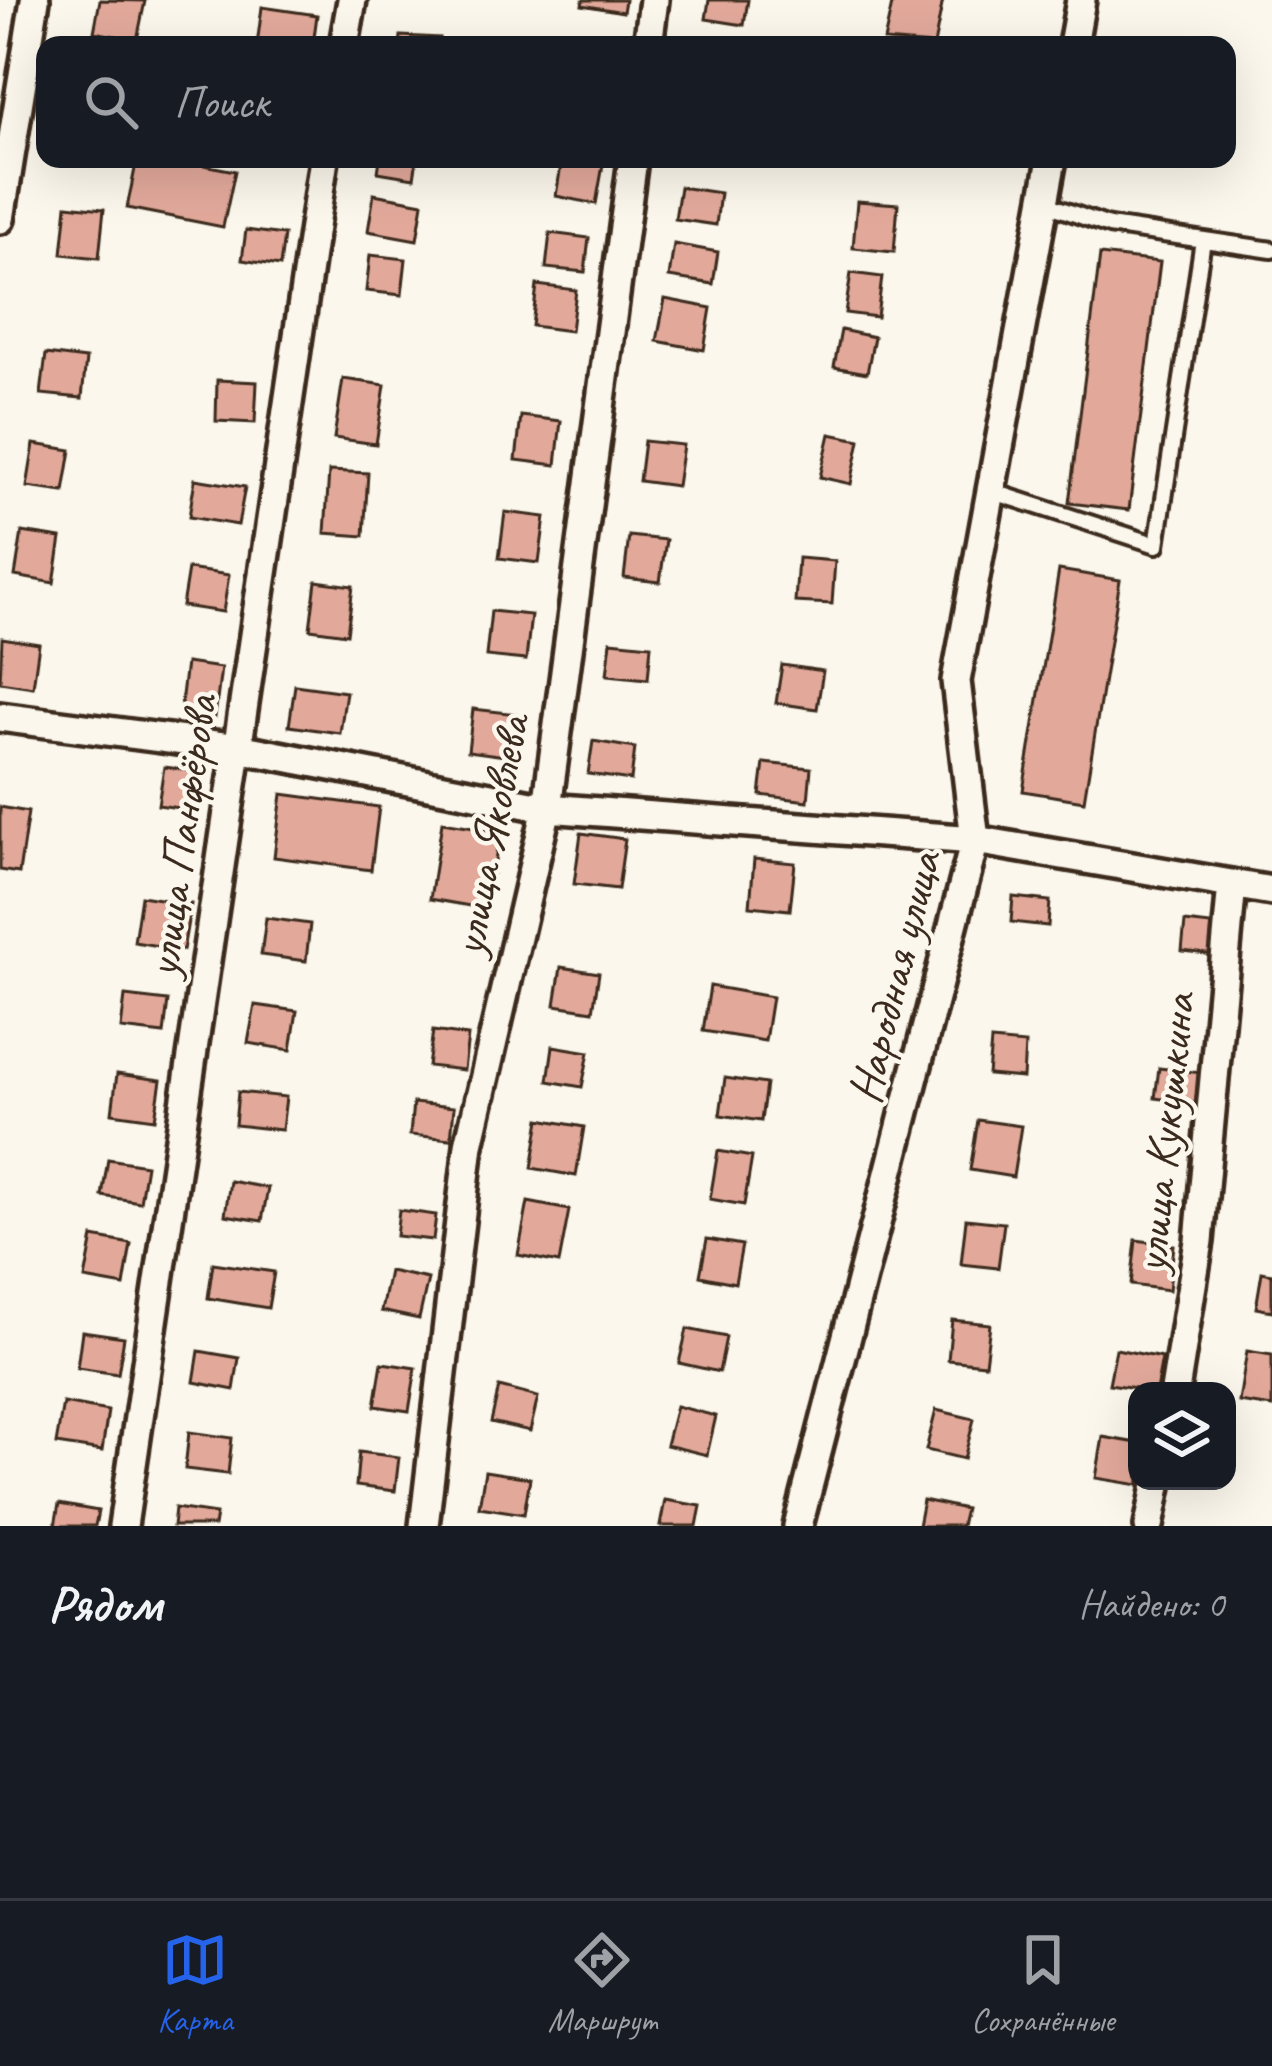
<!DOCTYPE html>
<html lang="ru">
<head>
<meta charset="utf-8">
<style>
	:root { --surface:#171b24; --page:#242831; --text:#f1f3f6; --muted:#9ea1a6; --line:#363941; --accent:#2563eb }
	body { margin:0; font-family:Caveat,sans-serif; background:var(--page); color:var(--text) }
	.controls { position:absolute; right:36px; bottom:36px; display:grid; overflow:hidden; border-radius:24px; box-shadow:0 12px 48px #0002 }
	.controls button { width:108px; height:108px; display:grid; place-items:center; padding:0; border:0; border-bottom:3px solid var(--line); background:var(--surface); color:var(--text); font:60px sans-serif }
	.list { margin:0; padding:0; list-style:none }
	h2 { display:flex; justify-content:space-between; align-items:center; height:156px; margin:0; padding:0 48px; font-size:51px }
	h2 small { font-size:39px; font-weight:400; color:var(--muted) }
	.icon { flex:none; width:66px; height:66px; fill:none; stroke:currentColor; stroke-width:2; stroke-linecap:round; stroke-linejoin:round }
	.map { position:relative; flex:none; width:1272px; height:1526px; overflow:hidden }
	.search { position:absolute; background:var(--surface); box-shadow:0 12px 48px #0002; left:36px; right:36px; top:36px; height:132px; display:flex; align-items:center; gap:30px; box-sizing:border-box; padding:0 42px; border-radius:24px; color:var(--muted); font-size:45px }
	.sheet { height:372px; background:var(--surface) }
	nav { display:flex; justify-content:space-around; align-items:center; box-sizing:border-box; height:168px; border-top:3px solid var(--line); background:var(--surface); font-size:33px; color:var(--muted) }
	nav a { display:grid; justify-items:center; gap:6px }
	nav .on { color:var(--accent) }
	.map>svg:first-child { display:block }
</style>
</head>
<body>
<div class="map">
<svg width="1272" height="1526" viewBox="0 0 1272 1526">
	<rect width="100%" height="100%" fill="#fbf7ec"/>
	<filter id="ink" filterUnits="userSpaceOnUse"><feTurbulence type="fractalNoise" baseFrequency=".00833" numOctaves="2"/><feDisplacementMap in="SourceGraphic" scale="24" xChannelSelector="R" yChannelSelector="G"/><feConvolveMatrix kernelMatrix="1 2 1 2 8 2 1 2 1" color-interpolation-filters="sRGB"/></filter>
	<g filter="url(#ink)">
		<path fill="#e2a99b" stroke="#3b2a1e" stroke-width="3" d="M100 0 145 1 137 40 94 32Z
			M583 0H625L623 12 582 5Z
			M709 0H748L744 25 706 19Z
			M893 0H943L934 45 884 41Z
			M262 7 317 15 313 45H257Z
			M401 36 440 38 439 45H400Z
			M137 159H172L235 171 223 227 127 208Z
			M380 159H417L414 178 378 172Z
			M562 159 603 165 596 204 556 196Z
			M680 187 720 193 716 225 675 219Z
			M374 194 423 203 417 240 368 231Z
			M857 201 898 204 894 252 853 248Z
			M67 205 104 209 99 258 62 254Z
			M246 230 284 235 280 266 242 260Z
			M550 233 589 238 585 272 546 268Z
			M674 244 718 252 713 284 669 277Z
			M370 255 406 259 402 295 366 291Z
			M1100 255 1160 262 1129 510 1069 503Z
			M851 273 882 277 877 317 845 313Z
			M537 285 576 290 571 331 532 326Z
			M665 299 711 308 704 350 657 341Z
			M841 330 874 337 867 373 834 367Z
			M46 354 86 359 82 398 41 394Z
			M343 379 385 385 376 444 334 438Z
			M217 380 257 382 255 423 216 421Z
			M521 416 561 421 556 465 516 460Z
			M830 434 860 440 851 484 820 477Z
			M644 441 683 445 677 486 639 481Z
			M34 444 71 450 64 492 27 487Z
			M329 471 368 473 364 536 325 533Z
			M195 479 245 487 238 525 189 517Z
			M505 512 545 517 539 563 499 558Z
			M22 532 61 538 54 583 15 576Z
			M629 536 666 540 660 582 624 578Z
			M798 558 835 561 832 604 795 602Z
			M188 569 229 575 223 612 182 606Z
			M1059 570 1120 580 1084 801 1023 791Z
			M316 581 353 586 347 634 310 629Z
			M491 611 531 615 526 660 486 656Z
			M2 638 39 644 33 687 0 682Z
			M611 641 651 645 648 679 607 675Z
			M186 663 221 668 215 717 180 712Z
			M782 665 823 671 817 709 776 703Z
			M295 685 346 692 340 733 289 726Z
			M473 709 518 714 513 757 468 751Z
			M593 741 635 748 631 780 588 774Z
			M764 763 811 768 808 801 760 795Z
			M164 767 206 772 200 811 158 805Z
			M282 794 379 807 371 870 274 857Z
			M0 807 28 812 19 873 0 870Z
			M442 822 500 831 487 909 430 899Z
			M581 833 625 839 618 889 574 884Z
			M754 859 795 863 790 910 750 906Z
			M141 896 191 904 183 950 134 942Z
			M1013 897 1050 901 1048 926 1011 922Z
			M266 918 310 924 306 961 261 955Z
			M1185 922 1219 926 1215 955 1182 951Z
			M561 967 599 973 593 1011 555 1005Z
			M710 986 772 997 765 1041 703 1031Z
			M125 996 168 1001 164 1034 121 1029Z
			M255 1005 297 1011 291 1050 248 1043Z
			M433 1031 468 1036 464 1070 428 1066Z
			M991 1041 1025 1044 1023 1078 988 1075Z
			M553 1046 589 1052 582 1087 548 1081Z
			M1159 1068 1202 1073 1198 1104 1155 1098Z
			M117 1074 161 1080 155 1119 112 1113Z
			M725 1078 766 1084 761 1121 720 1115Z
			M238 1092 286 1097 282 1130 235 1125Z
			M413 1103 454 1107 451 1139 410 1135Z
			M540 1119 584 1127 576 1176 532 1168Z
			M978 1120 1021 1126 1013 1177 970 1170Z
			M718 1151 752 1157 744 1205 710 1199Z
			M108 1159 146 1165 140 1202 102 1196Z
			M230 1181 268 1188 262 1221 225 1215Z
			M528 1202 569 1210 559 1263 518 1255Z
			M399 1210 436 1215 433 1240 396 1236Z
			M966 1219 1004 1223 998 1268 961 1264Z
			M93 1237 131 1244 124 1286 85 1279Z
			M707 1239 742 1245 735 1283 700 1276Z
			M1136 1240 1174 1245 1169 1290 1131 1285Z
			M213 1263 274 1272 268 1308 208 1298Z
			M389 1271 428 1279 419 1319 381 1311Z
			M1262 1272 1272 1274V1311L1256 1308Z
			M952 1320 990 1324 985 1364 948 1360Z
			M687 1329 726 1337 719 1372 679 1363Z
			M82 1331 124 1337 118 1374 77 1368Z
			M1116 1349 1162 1358 1156 1391 1109 1384Z
			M199 1351 239 1358 234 1390 194 1382Z
			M1247 1351 1272 1355V1407L1239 1402Z
			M382 1363 416 1368 409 1411 375 1406Z
			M499 1387 538 1397 530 1431 491 1422Z
			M63 1403 108 1411 102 1451 56 1444Z
			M676 1406 716 1416 707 1455 666 1445Z
			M936 1410 974 1419 964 1459 926 1450Z
			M189 1432 232 1438 228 1474 185 1469Z
			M1103 1437 1137 1443 1139 1485 1096 1478Z
			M359 1452 399 1457 395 1491 356 1486Z
			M485 1471 530 1478 524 1514 479 1507Z
			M665 1500 701 1506 697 1526H660Z
			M923 1500 965 1509 961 1526H918Z
			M59 1504 98 1511 95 1526H55Z
			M175 1508 216 1514 214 1526H173Z"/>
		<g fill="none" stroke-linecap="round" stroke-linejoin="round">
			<g stroke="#3b2a1e" stroke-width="22">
				<path id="service" d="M1044 203 1109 226 1272 250
					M991 491 1157 545 1203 240"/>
			</g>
			<g stroke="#3b2a1e" stroke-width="36">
				<path id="minor" d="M344 45 352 0
					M648 45 654 0
					M1073 45 1081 0
					M0 219 35 0
					M0 717 238 748 547 808 975 840 1272 891
					M1175 1391 1199 1241 1232 884
					M123 1526 324 159
					M424 1526 469 1145 547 808 633 159
					M798 1526 975 840 956 681 1052 159
					M1149 1526 1158 1481"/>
			</g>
			<use href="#service" stroke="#fbf7ec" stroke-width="14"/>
			<use href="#minor" stroke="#fbf7ec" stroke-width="27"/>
		</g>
	</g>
	<g text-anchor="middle" stroke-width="9" stroke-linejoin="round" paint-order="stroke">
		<g font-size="48" fill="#3b2a1e" stroke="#fbf7ec">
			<text transform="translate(489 835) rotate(-79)" y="17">улица Яковлева</text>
			<text transform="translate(180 836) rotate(-82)" y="17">улица Панфёрова</text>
			<text transform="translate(893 977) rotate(-76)" y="17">Народная улица</text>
			<text transform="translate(1163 1133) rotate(-84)" y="17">улица Кукушкина</text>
		</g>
	</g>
</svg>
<div class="controls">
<button><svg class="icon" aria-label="layers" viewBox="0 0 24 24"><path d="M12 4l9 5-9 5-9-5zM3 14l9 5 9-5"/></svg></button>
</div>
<div class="search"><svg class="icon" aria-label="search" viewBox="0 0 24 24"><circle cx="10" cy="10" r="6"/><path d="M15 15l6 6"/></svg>Поиск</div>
</div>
<section class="sheet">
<h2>Рядом<small>Найдено: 0</small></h2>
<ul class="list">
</ul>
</section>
<nav>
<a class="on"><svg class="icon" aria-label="map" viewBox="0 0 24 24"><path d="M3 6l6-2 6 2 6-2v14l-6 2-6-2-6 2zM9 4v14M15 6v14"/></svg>Карта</a>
<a><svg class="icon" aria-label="directions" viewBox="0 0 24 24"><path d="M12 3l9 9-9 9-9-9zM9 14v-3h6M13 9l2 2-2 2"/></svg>Маршрут</a>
<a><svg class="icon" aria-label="saved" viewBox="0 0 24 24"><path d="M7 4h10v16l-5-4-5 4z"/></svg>Сохранённые</a>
</nav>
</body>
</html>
